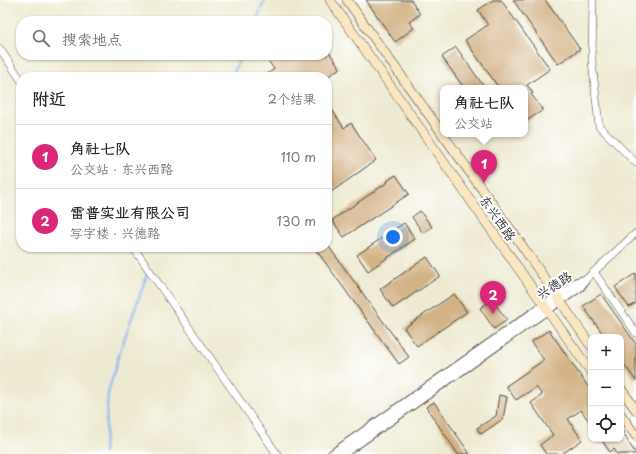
<!DOCTYPE html>
<html lang="zh">
<head>
<meta charset="utf-8">
<style>
	:root { --surface:#fff; --page:#f6f6f6; --text:#222; --muted:#767676; --line:#e0e0e0; --accent:#db2777 }
	body { margin:0; font-family:"Playpen Sans","LXGW WenKai TC",sans-serif; background:var(--page); color:var(--text) }
	.controls { position:absolute; right:12px; bottom:12px; display:grid; overflow:hidden; border-radius:8px; box-shadow:0 1px 3px #0004 }
	.controls button { width:36px; height:36px; display:grid; place-items:center; padding:0; border:0; border-bottom:1px solid var(--line); background:var(--surface); color:var(--text); font:20px sans-serif }
	.you { position:absolute; left:393px; top:237px; width:14px; height:14px; margin:-10px; border:3px solid #fff; border-radius:50%; background:#1a73e8; box-shadow:0 0 0 6px #1a73e833 }
	.badge { display:grid; place-items:center; width:26px; height:26px; border-radius:50%; background:var(--accent); color:#fff; font-size:13px; font-weight:700 }
	.pin { position:absolute; translate:-50% -33px; filter:drop-shadow(0 1px 2px #0008) }
	.pin::after { content:''; position:absolute; top:21px; width:14px; height:12px; background:inherit; clip-path:polygon(0 0,100% 0,50% 100%) }
	.popup { position:absolute; left:440px; top:85px; width:88px; height:52px; box-sizing:border-box; display:grid; place-content:center; border-radius:8px; background:var(--surface); filter:drop-shadow(0 1px 3px #0005); font-size:13px; white-space:nowrap; color:var(--muted) }
	.popup b { font-size:15px; color:var(--text) }
	.popup::after { content:''; position:absolute; left:50%; top:100%; margin-left:-8px; border:8px solid transparent; border-top-color:var(--surface) }
	.list { margin:0; padding:0; list-style:none }
	h2 { display:flex; justify-content:space-between; align-items:center; height:52px; margin:0; padding:0 16px; font-size:17px }
	h2 small { font-size:13px; font-weight:400; color:var(--muted) }
	.list li { display:grid; grid-template-columns:26px 1fr auto; gap:12px; align-items:center; box-sizing:border-box; height:64px; padding:0 16px; border-top:1px solid var(--line) }
	.list b { display:block; font-size:15px; white-space:nowrap }
	.list p { margin:0; font-size:13px; white-space:nowrap; color:var(--muted) }
	.list em { font-size:13px; font-style:normal; color:var(--muted) }
	.icon { flex:none; width:22px; height:22px; fill:none; stroke:currentColor; stroke-width:2; stroke-linecap:round; stroke-linejoin:round }
	.map { position:relative; flex:none; width:636px; height:454px; overflow:hidden }
	.search { position:absolute; background:var(--surface); box-shadow:0 1px 3px #0004; left:16px; top:16px; width:316px; height:44px; display:flex; align-items:center; gap:10px; box-sizing:border-box; padding:0 14px; border-radius:16px; color:var(--muted); font-size:15px }
	.panel { position:absolute; background:var(--surface); box-shadow:0 1px 3px #0004; left:16px; top:72px; width:316px; height:180px; border-radius:16px }
	.map>svg:first-child { display:block }
</style>
</head>
<body>
<div class="map">
<svg width="636" height="454" viewBox="0 0 636 454">
	<rect width="100%" height="100%" fill="#fff"/>
	<filter id="ink" filterUnits="userSpaceOnUse"><feTurbulence type="fractalNoise" baseFrequency=".025" numOctaves="2"/><feDisplacementMap in="SourceGraphic" scale="8" xChannelSelector="R" yChannelSelector="G"/><feConvolveMatrix kernelMatrix="1 2 1 2 8 2 1 2 1" color-interpolation-filters="sRGB"/></filter>
	<filter id="wash" filterUnits="userSpaceOnUse"><feTurbulence type="fractalNoise" baseFrequency=".012" numOctaves="4" result="noise"/><feDisplacementMap in="SourceGraphic" scale="16" xChannelSelector="R" yChannelSelector="G"/><feGaussianBlur stdDeviation="0.9" result="paint"/><feColorMatrix in="noise" values="0 0 0 0 0 0 0 0 0 0 0 0 0 0 0 0 0 1.4 0 .05"/><feComposite in="paint" operator="in"/></filter>
	<g filter="url(#wash)">
		<rect width="100%" height="100%" fill="#eeead2"/>
		<g fill="none" stroke-linecap="round" stroke-linejoin="round">
			<path stroke="#83b3ee" stroke-width="2" d="M256 21 265 0
				M232 77 241 55
				M104 454 108 393 119 354 147 275"/>
		</g>
		<g id="blocks">
			<path fill="#d3b286" d="M366 0H411L420 14 409 22 414 28 395 42Z
				M493 0H501L550 69 527 85 533 93 531 94 543 110 525 122V88H499L465 40 488 25 478 10Z
				M513 0H545L580 49 558 64Z
				M456 47 485 88H464L442 57Z
				M327 49 340 68 327 77H263L274 69 264 55H327Z
				M327 102 344 128 351 123 376 160 327 195V139L332 135 327 129Z
				M396 175 409 194 344 237 332 220 388 182 387 181Z
				M420 211 432 227 423 233 412 217Z
				M404 223 415 239 368 271 357 255Z
				M314 247H329L409 357 399 364Z
				M427 257 440 276 393 308 380 289Z
				M636 273V303L629 307 615 287Z
				M454 294 467 312 417 346 404 328Z
				M601 294 636 344V381L621 360V337H605L583 306Z
				M492 300 507 320 494 329 480 308Z
				M549 330 591 391V424L581 410 568 419 582 440 562 454H546L540 445 553 435 531 403 542 395 536 387 516 400 506 386 544 360 531 342Z
				M499 395 507 397 503 419 481 434 477 428 496 416Z
				M434 402 470 454H458L426 407Z
				M621 429 628 440H627L636 454H617L614 449 610 452 601 439H621Z"/>
		</g>
	</g>
	<g filter="url(#ink)">
		<use href="#blocks" fill-opacity="0" stroke="#484844" stroke-width="1"/>
		<g fill="none" stroke-linecap="round" stroke-linejoin="round">
			<g stroke="#484844" stroke-width="8">
				<path id="minor" d="M593 0 592 61 599 126 636 163
					M0 49 21 80
					M133 247 277 454
					M594 272 636 333
					M585 280 636 233"/>
			</g>
			<g stroke="#484844" stroke-width="10">
				<path id="tertiary" d="M332 454 577 282 585 280
					M343 454 580 287 585 280"/>
			</g>
			<g stroke="#484844" stroke-width="10">
				<path id="secondary" d="M330 0 591 372
					M347 0 516 237 591 346
					M621 389 636 410
					M621 415 636 436"/>
			</g>
			<use href="#minor" stroke="#fff" stroke-width="7"/>
			<use href="#tertiary" stroke="#fff" stroke-width="8"/>
			<use href="#secondary" stroke="#fae7c3" stroke-width="9"/>
		</g>
	</g>
	<g text-anchor="middle" stroke-width="4" stroke-linejoin="round" paint-order="stroke">
		<g font-size="13" fill="#2b2b2b" stroke="#fff">
			<text transform="translate(498 218) rotate(55)" y="5">东兴西路</text>
			<text transform="translate(554 285) rotate(-33)" y="5">兴德路</text>
		</g>
	</g>
</svg>
<div class="controls">
<button>+</button>
<button>−</button>
<button><svg class="icon" aria-label="locate" viewBox="0 0 24 24"><circle cx="12" cy="12" r="6"/><path d="M12 2v4M12 18v4M2 12h4M18 12h4"/></svg></button>
</div>
<div class="you"></div>
<div class="pin badge" style="left:484px;top:183px">1</div>
<div class="popup"><b>角社七队</b>公交站</div>
<div class="pin badge" style="left:493px;top:314px">2</div>
<div class="search"><svg class="icon" aria-label="search" viewBox="0 0 24 24"><circle cx="10" cy="10" r="6"/><path d="M15 15l6 6"/></svg>搜索地点</div>
<section class="panel">
<h2>附近<small>2个结果</small></h2>
<ul class="list">
<li><span class="badge">1</span><div><b>角社七队</b><p>公交站 · 东兴西路</p></div><em>110 m</em></li>
<li><span class="badge">2</span><div><b>雷普实业有限公司</b><p>写字楼 · 兴德路</p></div><em>130 m</em></li>
</ul>
</section>
</div>
</body>
</html>
